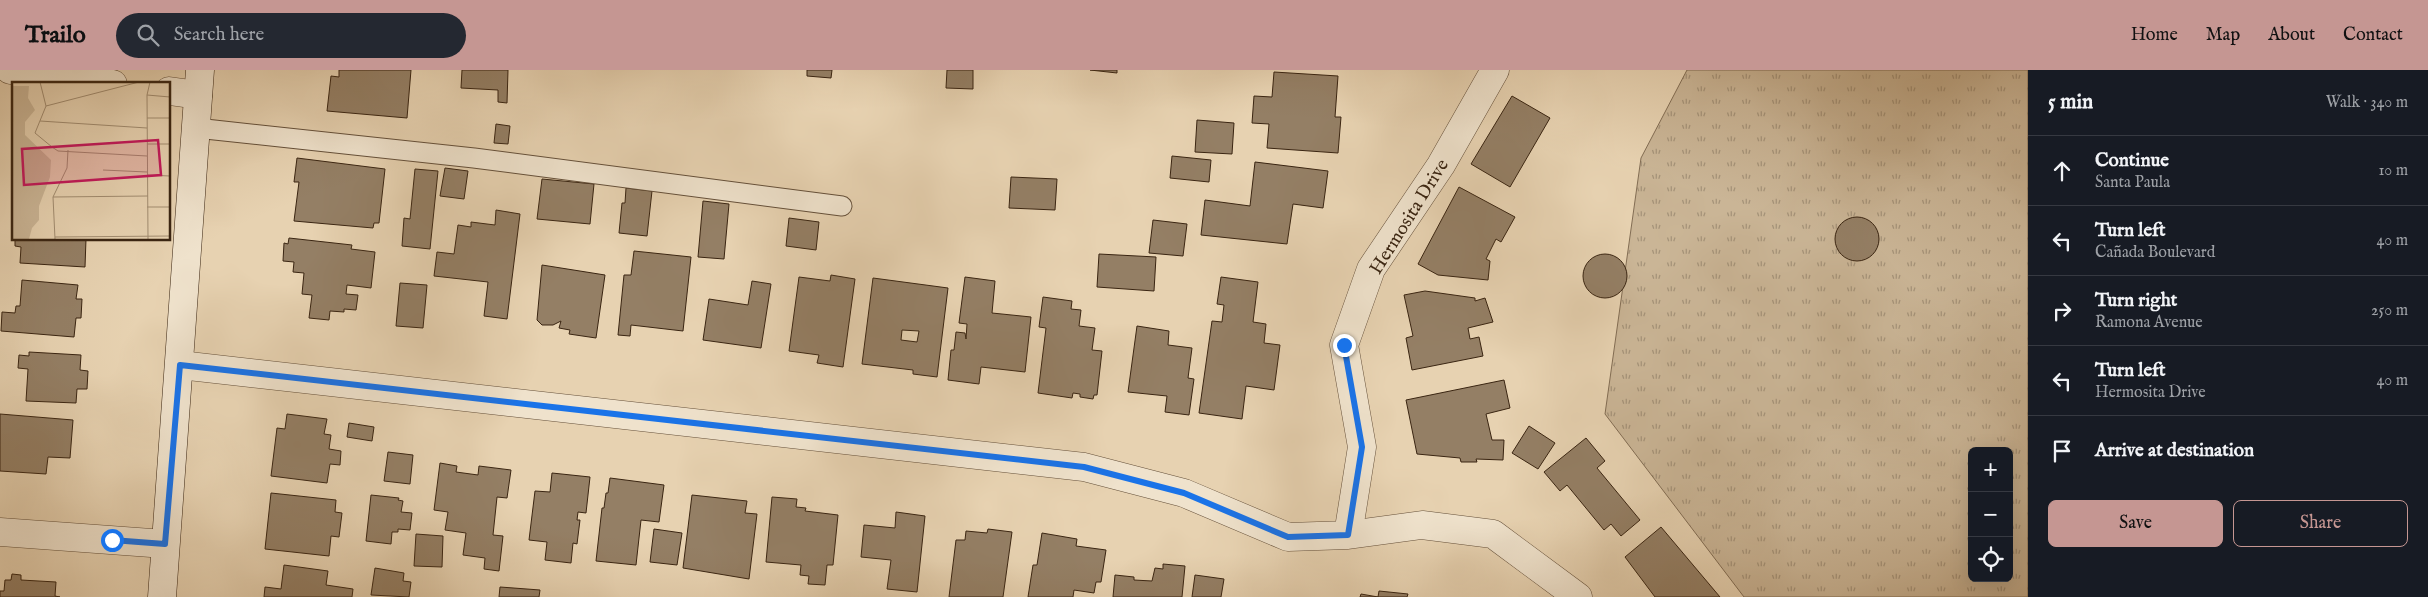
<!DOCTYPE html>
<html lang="en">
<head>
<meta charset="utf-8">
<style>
	:root { --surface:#171b24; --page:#242831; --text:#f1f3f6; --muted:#9ea1a6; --line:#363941; --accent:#c59692 }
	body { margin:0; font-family:"IM FELL English",serif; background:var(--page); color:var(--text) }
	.controls { position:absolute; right:15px; bottom:15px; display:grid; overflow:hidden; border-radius:8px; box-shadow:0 5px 20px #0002 }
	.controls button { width:45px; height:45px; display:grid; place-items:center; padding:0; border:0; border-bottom:1px solid var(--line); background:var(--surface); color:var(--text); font:25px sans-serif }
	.stop { position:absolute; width:15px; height:15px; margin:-11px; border:4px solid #1a73e8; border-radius:50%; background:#fff }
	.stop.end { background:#1a73e8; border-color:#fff; box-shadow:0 1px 5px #0008 }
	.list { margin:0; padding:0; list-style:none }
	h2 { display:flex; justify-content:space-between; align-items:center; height:65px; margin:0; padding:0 20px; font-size:21px }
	h2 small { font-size:16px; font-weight:400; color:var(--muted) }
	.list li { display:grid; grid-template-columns:32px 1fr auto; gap:15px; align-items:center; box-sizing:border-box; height:70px; padding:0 20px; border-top:1px solid var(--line) }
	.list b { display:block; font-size:19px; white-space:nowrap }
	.list p { margin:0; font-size:16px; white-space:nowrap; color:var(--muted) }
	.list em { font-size:16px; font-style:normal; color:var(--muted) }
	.actions { display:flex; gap:10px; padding:15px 20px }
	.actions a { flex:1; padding:11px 0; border:1px solid var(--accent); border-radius:8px; text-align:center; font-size:18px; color:var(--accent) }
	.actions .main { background:var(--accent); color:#111 }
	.icon { flex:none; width:28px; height:28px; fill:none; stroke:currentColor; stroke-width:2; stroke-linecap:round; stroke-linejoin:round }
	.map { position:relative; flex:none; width:2028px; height:527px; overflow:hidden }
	header { display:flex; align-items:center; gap:30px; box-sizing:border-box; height:70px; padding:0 25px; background:var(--accent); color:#111 }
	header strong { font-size:24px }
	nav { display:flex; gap:28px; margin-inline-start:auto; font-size:18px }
	.search { width:350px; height:45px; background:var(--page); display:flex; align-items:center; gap:12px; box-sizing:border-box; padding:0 18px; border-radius:28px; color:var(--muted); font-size:19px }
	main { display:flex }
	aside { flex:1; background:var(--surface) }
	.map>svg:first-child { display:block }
</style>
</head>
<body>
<header>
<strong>Trailo</strong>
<div class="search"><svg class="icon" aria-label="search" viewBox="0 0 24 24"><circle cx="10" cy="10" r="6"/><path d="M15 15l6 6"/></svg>Search here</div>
<nav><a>Home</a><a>Map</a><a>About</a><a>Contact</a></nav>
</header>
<main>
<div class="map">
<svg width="2028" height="527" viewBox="0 0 2028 527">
	<defs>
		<pattern id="grass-tufts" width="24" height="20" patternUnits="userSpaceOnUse" patternTransform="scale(1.25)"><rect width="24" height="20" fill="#cab596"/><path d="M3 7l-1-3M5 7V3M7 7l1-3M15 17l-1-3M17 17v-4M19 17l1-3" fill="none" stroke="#a59379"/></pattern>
	</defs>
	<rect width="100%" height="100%" fill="#e7d2b1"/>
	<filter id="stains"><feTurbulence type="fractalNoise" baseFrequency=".004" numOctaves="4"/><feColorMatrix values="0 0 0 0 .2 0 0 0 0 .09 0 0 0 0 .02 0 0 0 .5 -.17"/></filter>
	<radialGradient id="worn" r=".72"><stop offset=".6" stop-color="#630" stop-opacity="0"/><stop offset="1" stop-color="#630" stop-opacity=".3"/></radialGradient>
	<path fill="url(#grass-tufts)" stroke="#826d54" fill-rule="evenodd" d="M1687 0H2028V527H1744L1605 344 1641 88ZM1972 381H2009V508H1972Z"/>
	<path fill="#947f65" stroke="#3a2512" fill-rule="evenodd" d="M339 0H411L407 48 327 41 331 6 339 7Z
		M462 0H508L507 33 498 32V20L461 18Z
		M807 0H832L831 8 807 6Z
		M947 0H973V19L946 18Z
		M1090 0H1117V3Z
		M1274 2 1338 6 1335 47H1341L1338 83 1267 78 1269 54 1252 53 1254 26 1272 27Z
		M1512 26 1550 48 1510 117 1471 94Z
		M1197 50 1234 53 1232 84 1195 82Z
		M496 54 510 56 508 74 494 73Z
		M1172 86 1211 90 1209 112 1170 108Z
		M297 88 385 99 379 153H374L373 158 294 151 299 112H294Z
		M1255 92 1328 101 1323 138 1293 134 1287 174 1201 165 1205 130 1250 136Z
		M445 98 468 101 464 129 440 126Z
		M415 99 438 101 430 179 402 176 404 148 410 149Z
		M1011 107 1057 109 1055 140 1009 138Z
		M542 109 594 114 590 154 537 149Z
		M1459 117 1515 147 1501 172 1496 169 1486 189 1490 191 1488 210 1438 205 1418 194Z
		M626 118 652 121 647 166 619 163 622 133H625Z
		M703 131 729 134 724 189 698 187Z
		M496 140 520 144 507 249 484 246 488 212 434 206 437 182 454 184 458 155 471 157V152L495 155Z
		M1835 169a22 22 0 1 1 44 0a22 22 0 1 1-44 0Z
		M789 148 819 152 816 180 786 176Z
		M1153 150 1187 154 1183 186 1149 183Z
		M289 168 352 175 351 179 375 182 371 218 347 215 346 224 358 225 356 240 344 239V242L330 241 329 250 309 248 312 225 302 224 304 203 293 202 294 192 283 191 284 173 288 174Z
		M15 169H86L85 197 20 193 21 177 15 176Z
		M634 181 691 187 683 261 631 255 630 266 618 265 624 205H631Z
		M1583 206a22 22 0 1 1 44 0a22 22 0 1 1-44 0Z
		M1099 184 1156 187 1154 221 1097 217Z
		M542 195 605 205 596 268 569 264 570 260 559 258 561 251 553 255H542L537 250Z
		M831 205 855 209 843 297 817 293 819 285 789 281 799 207 830 211Z
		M965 207 995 211 992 243 1031 247 1025 302 981 297 979 314 948 310 951 280H954L956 262 965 263 966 269 967 254 959 253Z
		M1221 207 1258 212 1253 252 1266 254 1264 273 1280 275 1274 320 1246 316 1242 349 1199 343 1212 251 1222 252 1224 235 1217 234Z
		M873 208 948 218 937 307 913 304V300L862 294ZM902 260 919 261 917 272 901 270Z
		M22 210 78 215 76 229H82L81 248H76L74 267 1 261 2 242 15 243 16 236H20Z
		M752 211 771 214 761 278 703 270 709 229 748 235Z
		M400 213 427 215 423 258 396 256Z
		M1425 221 1475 228V231L1485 228 1493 252 1468 258 1470 269 1479 267 1483 286 1412 300 1406 268 1413 266 1404 225Z
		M1043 227 1072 231 1071 239 1081 240 1079 256 1095 258 1092 280 1102 281 1097 325H1094L1093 329 1080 327V324L1073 323 1072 328 1038 323 1046 258 1039 257Z
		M1137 256 1169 261 1168 275 1192 278 1188 308 1194 309 1189 345 1165 342 1167 326 1128 322Z
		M29 282 81 285 80 300 88 301 87 319H77L76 333 26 331 28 299 18 298 19 285 29 286Z
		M1504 310 1510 338 1486 344 1492 370H1504L1503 390 1476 389 1477 392H1461L1460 388 1417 384 1406 330Z
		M0 344 73 350 70 388 48 387 46 404 0 401Z
		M287 344 327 349 324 364 331 365 329 379 341 381 340 395 330 394 327 413 271 406 277 358 285 359Z
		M349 353 374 357 372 371 347 367Z
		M1529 356 1555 373 1538 399 1512 383Z
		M1586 368 1605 391 1597 398 1640 450 1621 466 1611 454 1604 460 1567 415 1560 421 1544 402Z
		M388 382 413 385 410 414 384 411Z
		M440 393 457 396 456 402 478 405 479 396 511 400 507 428 497 427 493 465 503 466 499 501 484 499 485 488 463 485 466 463 445 460 448 442 434 440Z
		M552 403 590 407 586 443 578 442 577 450H580L577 474 573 473 571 493 545 490 547 472 529 470 535 421 550 422Z
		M610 408 664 415 659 452 641 450 636 495 596 491 602 438H604L606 423H608Z
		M271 423 336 430 335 442 342 443 339 467 331 466 329 486 265 479Z
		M371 425 399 428 398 430 403 431 401 442 412 443 410 460 398 459V462H392L391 474 366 471Z
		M692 425 747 431 745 443 757 444 749 509 683 498Z
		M772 427 797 429 796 437 806 438 805 441 838 445 833 495H827L825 515 808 514 809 506 800 505 801 495 766 492Z
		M896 442 925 446 917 522 887 519 891 490 861 487 864 455 895 458Z
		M1661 457 1720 527H1655L1625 487Z
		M654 459 682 463 677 495 650 492Z
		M988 459 1012 462 1003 527H949L956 470H965L966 461 987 463Z
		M1042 463 1077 469 1076 476 1106 480 1101 512H1096L1094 523 1074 520 1073 527H1028L1033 495H1037Z
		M416 464 443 466 442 497 414 496Z
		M1163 494 1185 496 1182 527H1113L1115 505 1134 507V510L1152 511 1155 498 1163 499Z
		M284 495 328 501 326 515 353 519 352 527H264L265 517 281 519Z
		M375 498 404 503 403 511 411 512 409 527 371 525Z
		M12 504 21 505V510L56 512 55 526 60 527H0V521H4L5 510H11Z
		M1195 505 1224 509 1221 527H1192Z
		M500 517 540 520 539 527H499Z
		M1379 521 1408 524 1407 527H1360L1361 524 1378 527Z"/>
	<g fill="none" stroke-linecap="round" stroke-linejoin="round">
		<g stroke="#65503a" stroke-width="21">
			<path id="lane" d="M196 58 474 88 842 136"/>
		</g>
		<g stroke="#65503a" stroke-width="29">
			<path id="street" d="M10 0 113 14
				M169 21 198 25
				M180 295 1084 397 1184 423 1288 467 1348 465 1422 455 1493 464 1578 527
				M0 462 165 474
				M1348 465 1362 377 1344 275 1371 199 1441 95 1495 0"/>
		</g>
		<g stroke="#3a2512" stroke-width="29">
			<path id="secondary" d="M162 527 200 0"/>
		</g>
		<use href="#lane" stroke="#efe2cc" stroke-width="19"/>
		<use href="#street" stroke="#efe2cc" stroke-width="28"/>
		<use href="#secondary" stroke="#efe2cc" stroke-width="28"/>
	</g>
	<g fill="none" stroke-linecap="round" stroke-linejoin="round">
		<path stroke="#1a73e8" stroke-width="6" d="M112 470 165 474 180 295 1084 397 1184 423 1288 467 1348 465 1362 377 1344 275"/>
	</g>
	<g text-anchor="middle" stroke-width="4.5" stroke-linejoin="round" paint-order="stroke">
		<g font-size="19" fill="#3a2512" stroke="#efe2cc">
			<text transform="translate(1408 146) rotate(-58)" y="7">Hermosita Drive</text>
		</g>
	</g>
	<g transform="translate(12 12)">
		<rect width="158" height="158" fill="#e7d2b1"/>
		<path d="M0 4H17L16 16 23 28 13 40V53L39 78 38 95 27 124V138L20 146 17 157H0Z" fill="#cab596"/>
		<path fill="none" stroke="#a28d71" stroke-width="1" d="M28 0 34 24 23 51 40 65 46 69 135 74M135 13 158 15M34 24 127 0M135 36H158M28 39 135 46M135 62H158M91 88 135 90M135 93 158 94M41 115 136 114M135 125H158M43 155 158 154M43 157 41 115 55 86 56 68M136 157 135 13 138 0"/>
		<path fill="#c2185b" fill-opacity="0.15" stroke="#c2185b" stroke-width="2.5" d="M146 58 149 93 12 103 10 67Z"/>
		<rect width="158" height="158" fill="none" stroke="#3a2512" stroke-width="2.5"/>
	</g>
	<rect width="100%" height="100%" filter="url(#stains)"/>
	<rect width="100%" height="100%" fill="url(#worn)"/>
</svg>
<div class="controls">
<button>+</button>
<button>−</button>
<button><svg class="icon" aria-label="locate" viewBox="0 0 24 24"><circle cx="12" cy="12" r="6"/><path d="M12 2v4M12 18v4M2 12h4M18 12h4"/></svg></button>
</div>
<div class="stop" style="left:112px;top:470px"></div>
<div class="stop end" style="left:1344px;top:275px"></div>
</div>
<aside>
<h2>5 min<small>Walk · 340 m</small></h2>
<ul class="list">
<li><svg class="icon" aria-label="ahead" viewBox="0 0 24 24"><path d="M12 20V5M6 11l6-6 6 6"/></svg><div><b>Continue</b><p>Santa Paula</p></div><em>10 m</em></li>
<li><svg class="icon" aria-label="left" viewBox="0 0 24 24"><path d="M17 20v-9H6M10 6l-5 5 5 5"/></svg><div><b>Turn left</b><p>Cañada Boulevard</p></div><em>40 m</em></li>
<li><svg class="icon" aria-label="right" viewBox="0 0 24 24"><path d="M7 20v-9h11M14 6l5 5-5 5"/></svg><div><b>Turn right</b><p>Ramona Avenue</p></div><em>250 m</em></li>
<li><svg class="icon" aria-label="left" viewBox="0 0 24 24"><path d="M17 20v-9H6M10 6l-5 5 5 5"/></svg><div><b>Turn left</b><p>Hermosita Drive</p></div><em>40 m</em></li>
<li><svg class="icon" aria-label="arrive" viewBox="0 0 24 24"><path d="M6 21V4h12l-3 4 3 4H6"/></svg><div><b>Arrive at destination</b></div></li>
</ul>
<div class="actions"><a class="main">Save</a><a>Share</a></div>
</aside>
</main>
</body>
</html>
